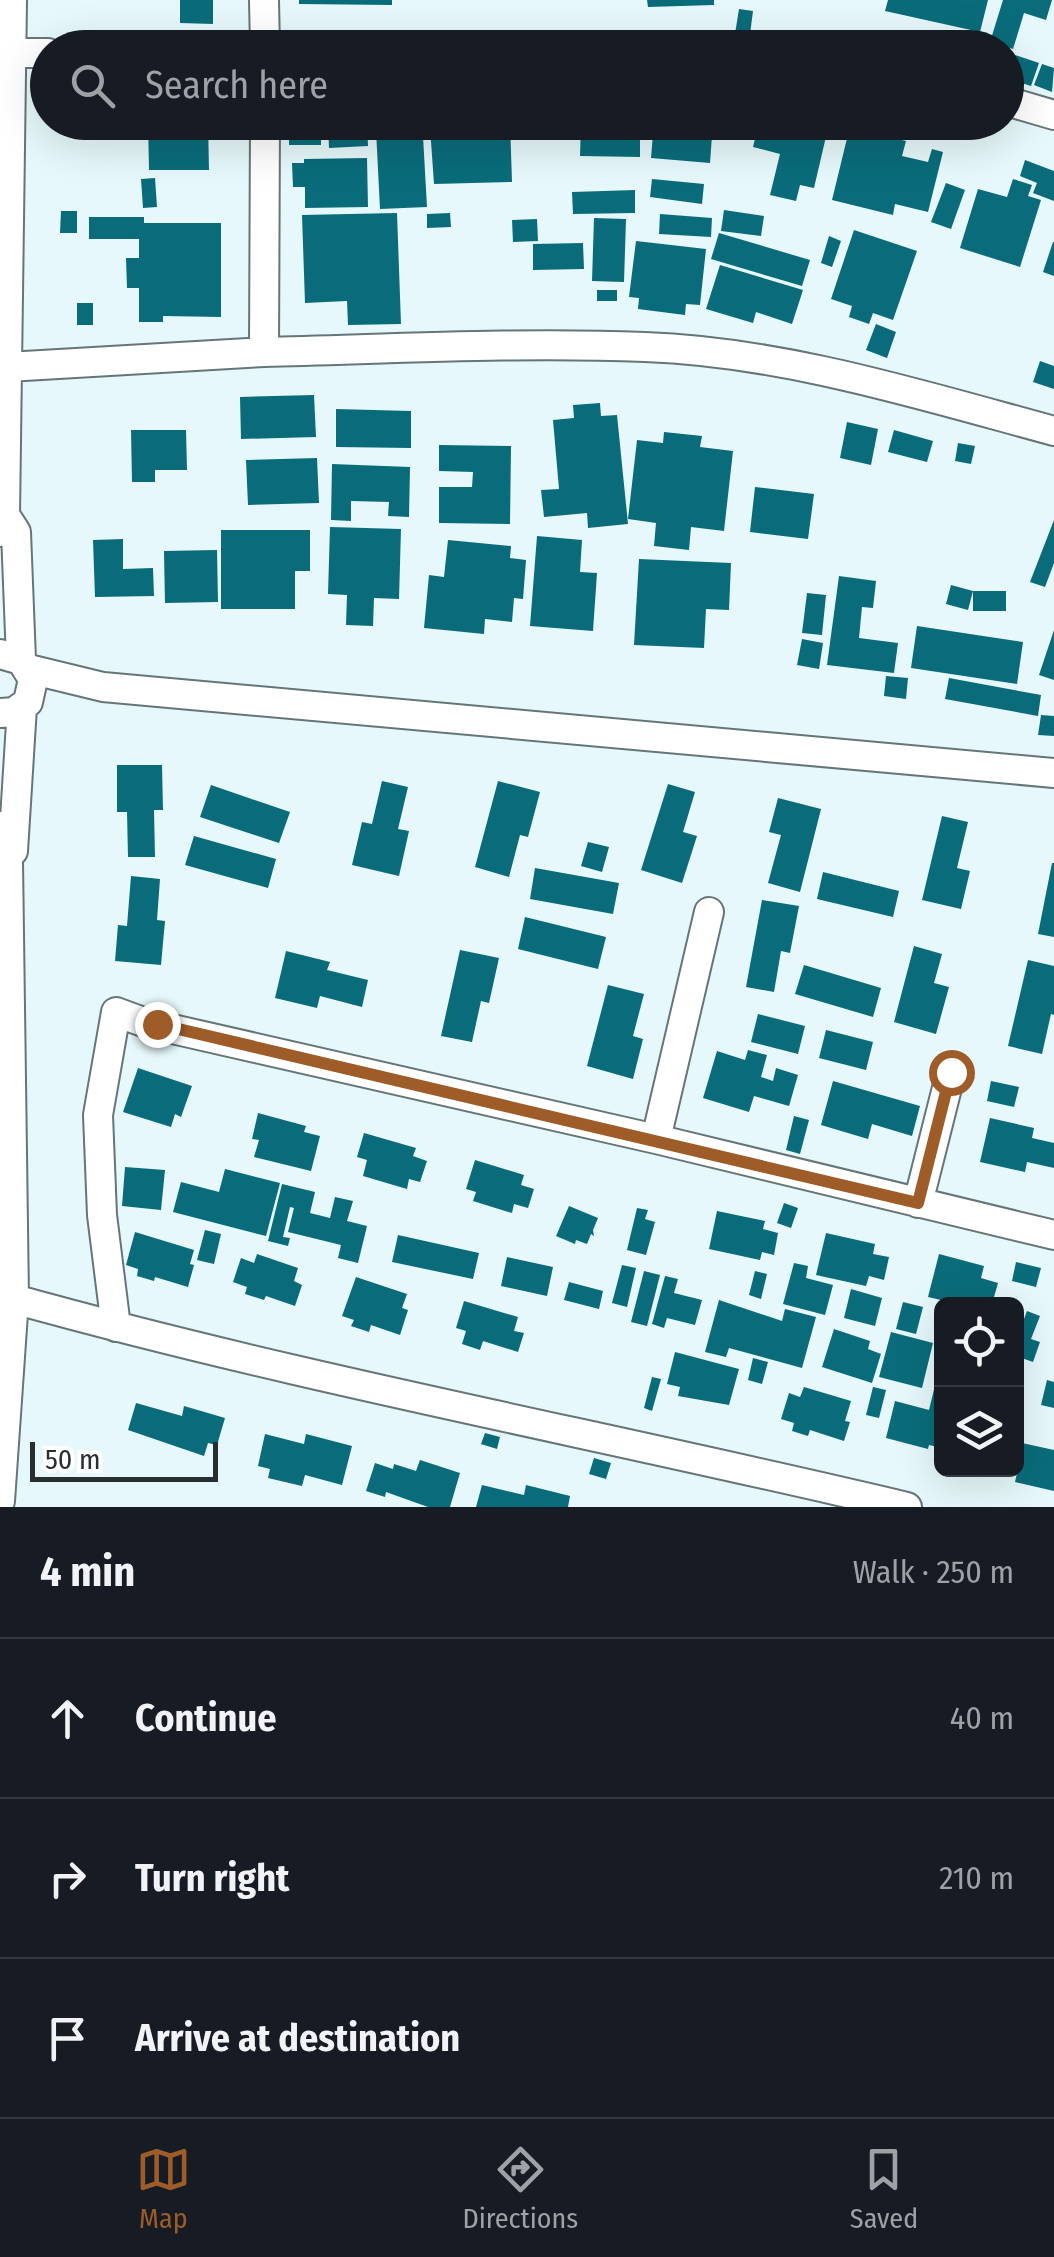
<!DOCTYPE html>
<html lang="en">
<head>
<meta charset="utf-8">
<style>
	:root { --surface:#171b24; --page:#242831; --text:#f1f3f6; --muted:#9ea1a6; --line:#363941; --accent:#9e5c29 }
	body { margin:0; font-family:"Fira Sans Condensed",sans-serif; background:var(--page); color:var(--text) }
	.controls { position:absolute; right:30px; bottom:30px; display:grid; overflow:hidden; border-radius:15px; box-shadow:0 10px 40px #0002 }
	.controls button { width:90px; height:90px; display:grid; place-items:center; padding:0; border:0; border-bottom:2px solid var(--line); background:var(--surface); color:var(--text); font:50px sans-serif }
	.scale { position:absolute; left:30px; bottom:25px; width:188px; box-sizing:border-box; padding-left:10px; border:5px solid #282f30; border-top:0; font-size:28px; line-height:35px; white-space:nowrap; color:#282f30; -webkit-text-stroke:8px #fff; paint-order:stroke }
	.stop { position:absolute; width:30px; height:30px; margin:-22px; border:8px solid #9e5c29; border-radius:50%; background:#fff }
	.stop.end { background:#9e5c29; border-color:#fff; box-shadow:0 2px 10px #0008 }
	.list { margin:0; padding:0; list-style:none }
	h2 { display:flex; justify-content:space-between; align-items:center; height:130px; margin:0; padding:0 40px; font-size:42px }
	h2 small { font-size:32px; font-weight:400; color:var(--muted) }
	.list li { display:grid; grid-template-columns:65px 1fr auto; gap:30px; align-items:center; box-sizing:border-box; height:160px; padding:0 40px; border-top:2px solid var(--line) }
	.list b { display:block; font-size:38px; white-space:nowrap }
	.list em { font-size:32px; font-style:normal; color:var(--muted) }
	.icon { flex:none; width:55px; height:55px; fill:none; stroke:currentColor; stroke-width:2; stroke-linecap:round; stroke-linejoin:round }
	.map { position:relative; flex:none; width:1054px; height:1507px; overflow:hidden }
	.search { position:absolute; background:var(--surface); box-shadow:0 10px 40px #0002; left:30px; right:30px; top:30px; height:110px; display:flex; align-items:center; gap:25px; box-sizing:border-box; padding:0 35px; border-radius:55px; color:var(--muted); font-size:38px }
	.sheet { height:610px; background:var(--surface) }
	nav { display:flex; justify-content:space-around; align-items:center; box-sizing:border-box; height:140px; border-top:2px solid var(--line); background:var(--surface); font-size:28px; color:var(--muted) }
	nav a { display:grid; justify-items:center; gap:5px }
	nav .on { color:var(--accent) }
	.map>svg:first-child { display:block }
</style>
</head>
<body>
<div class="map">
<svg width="1054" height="1507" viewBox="0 0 1054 1507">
	<rect width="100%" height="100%" fill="#e6f8fb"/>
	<path fill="#0a6c7a" d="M180 0H213V24L180 23Z
		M299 0H392V5L299 4Z
		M647 0H714V5L648 7Z
		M888 0H988L980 32 885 11Z
		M1003 0H1052L1046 20 1024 13 1013 49 990 42Z
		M739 9 753 11 749 42 734 40Z
		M894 32 967 46V48H891Z
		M1006 52 1039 63 1031 86 1006 78Z
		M1042 64 1054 68 1052 92 1034 85Z
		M148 122H208L209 170H149Z
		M289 122H321V145H289Z
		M328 122H367L368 146 329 148Z
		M442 122H510L512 182 434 184 430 127H442Z
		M581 122H640V157L580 156Z
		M654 122H713L710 163 651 158Z
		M759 122 786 128 788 122H804L828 128 814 188 800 185 796 201 770 195 780 154 753 147Z
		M851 122 896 125 893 138 906 141 902 156 928 162 932 149 943 152 928 212 895 204 893 215 832 200Z
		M412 128V137L423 136 427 207 380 209 376 130Z
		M367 158 368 207 305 208V187H293L292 163H304V159Z
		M1025 160 1054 171V201L1033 193 1037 183 1020 176Z
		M155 178 157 207 143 208 141 179Z
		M652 179 704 184 702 204 650 197Z
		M1013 179 1032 185 1028 196 1041 200 1020 267 960 248 978 189 1007 197Z
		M946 183 965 190 951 229 931 222Z
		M635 190V213L573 214 572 192Z
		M724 210 764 216 761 236 721 231Z
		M61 211H77V233H60Z
		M397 213 401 324 348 325 347 301 305 303 302 215Z
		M450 213 451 227 427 228V214Z
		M660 214 712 218 711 237 659 234Z
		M89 217H144V223H221V317L163 316V322H139V288H127L126 258H139V239H89Z
		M594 218 626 219 624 282 592 281Z
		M537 219 538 241 513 242 512 220Z
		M854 230 917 251 893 320 873 313 869 324 849 317 852 306 831 299Z
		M719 233 810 260 802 286 711 259Z
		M829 236 841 241 832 267 821 263Z
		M636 241 706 249 700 305 686 304 685 315 638 309 639 298 629 297Z
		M1053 242H1054V276L1043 272Z
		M583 243 584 269 533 270V244Z
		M720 265 803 290 792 324 756 312 753 323 706 309Z
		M597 290H617V301H597Z
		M77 303H93V325H77Z
		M876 324 896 332 887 358 866 350Z
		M1040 361 1054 366V389L1033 382Z
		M314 395 316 437 241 439 240 397Z
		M600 403 601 416 617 415 628 524 588 528 587 513 544 517 541 490 559 489 553 420 574 418 573 405Z
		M336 409 411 411V448L336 447Z
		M847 422 878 429 871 465 840 458Z
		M131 430H186L187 470H155V482H132Z
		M894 430 933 441 927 462 888 452Z
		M664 432 702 436 700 447 733 451 724 531 691 527 689 550 654 546 656 523 628 519 637 440 663 443Z
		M958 443 975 446 971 464 955 461Z
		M439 445 511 446 510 524 439 523V487H472L473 472 439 471Z
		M317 458 319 503 248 505 246 460Z
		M332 464 410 467 409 517 388 516 389 502 351 501V521L331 520Z
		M755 487 814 494 808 539 750 532Z
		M1054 520V563L1045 587 1030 582Z
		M330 527 401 529 399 599 374 598 373 626 346 625 347 595 328 594Z
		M221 530H310V571H295V609H221Z
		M537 536 582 540 580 572 597 573 593 631 530 626Z
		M123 539V569L153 568 154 596 95 597 93 540Z
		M448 540 511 546 510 558 526 560 523 599 514 598 512 622 485 619 484 634 424 628 429 575 444 577Z
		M217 550 218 602 165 603 164 551Z
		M639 559 731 563 729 610 706 609 704 648 634 645Z
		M839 576 876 581 873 608 862 607 859 638 898 643 894 673 827 665Z
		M951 585 973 591 968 610 946 604Z
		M973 591H1006V611H973Z
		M807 593 826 595 822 635 802 633Z
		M917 626 1023 642 1017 684 911 668Z
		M1054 630V680L1039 675Z
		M802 639 823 643 819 669 797 665Z
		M886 676 908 678 906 699 884 696Z
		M949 678 1041 695 1038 716 945 699Z
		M1041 715 1054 716V736L1038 735Z
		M117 765H162L163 810H154L155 857H128L127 812H117Z
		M382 781 408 787 398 829 409 831 399 876 352 865 362 822 372 824Z
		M498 781 540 792 528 837 520 835 509 877 475 867Z
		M668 784 695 792 683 832 697 836 682 883 641 870Z
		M211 785 290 812 279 843 200 817Z
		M778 798 821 809 800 892 768 883 781 835 769 832Z
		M942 816 968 822 957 868 970 871 961 909 922 900Z
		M194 836 276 859 268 888 185 865Z
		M588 842 609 847 602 872 581 866Z
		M1052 863H1054V937L1038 934Z
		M535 868 619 883 613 914 530 899Z
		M823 872 899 891 893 917 817 899Z
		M131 876 160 879 157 920 165 921 161 965 115 961 118 925 127 926Z
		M762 900 799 906 790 953 781 951 774 992 746 987Z
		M525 917 606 937 598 969 518 949Z
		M914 946 942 954 934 983 949 987 936 1034 894 1022Z
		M460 950 499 958 489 1003 481 1001 472 1042 441 1036Z
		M286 951 330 962 327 970 368 980 362 1007 320 996 317 1008 275 998Z
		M1028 960 1054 966V1015L1051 1014 1042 1054 1008 1046Z
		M804 965 881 988 873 1017 795 994Z
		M608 985 644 994 633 1036 643 1039 633 1079 587 1066Z
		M758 1014 805 1026 798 1054 751 1042Z
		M826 1030 873 1042 866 1070 819 1058Z
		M748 1050 767 1055 761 1077 773 1081 776 1068 798 1075 789 1106 754 1096 749 1112 703 1098 717 1051 745 1060Z
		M138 1068 192 1086 181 1117 175 1114 171 1127 123 1112Z
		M833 1081 920 1106 912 1136 872 1124 868 1139 821 1125Z
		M991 1081 1019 1087 1014 1107 987 1101Z
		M258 1113 306 1126 304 1132 320 1136 311 1171 254 1157 259 1140 252 1139Z
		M794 1116 809 1120 800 1154 786 1150Z
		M990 1118 1034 1128 1032 1138 1054 1143V1168L1027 1162 1025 1172 980 1162Z
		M364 1133 416 1148 413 1156 427 1161 420 1182 409 1179 407 1189 363 1176 367 1160 357 1157Z
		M475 1160 524 1175 521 1185 534 1189 528 1208 514 1204 512 1213 473 1201 476 1192 466 1189Z
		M125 1167 165 1170 161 1210 122 1206Z
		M225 1169 280 1183 266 1236 173 1212 181 1182 219 1192Z
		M282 1184 315 1192 310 1213 330 1218 335 1197 353 1201 347 1221 367 1226 358 1263 338 1258 341 1245 288 1232 294 1208 290 1207 283 1237 290 1238 288 1246 268 1241Z
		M784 1203 798 1208 791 1228 777 1223Z
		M569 1206 598 1218 593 1230 594 1236 591 1234 587 1244 576 1240 575 1244 556 1236Z
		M637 1208 648 1210 645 1219 655 1222 646 1255 627 1250Z
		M717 1211 765 1221 763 1229 778 1233 774 1255 762 1252 760 1260 709 1249Z
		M205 1230 221 1234 214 1264 197 1260Z
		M135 1232 194 1250 190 1264 194 1265 188 1287 155 1277 154 1281 137 1276 138 1269 126 1265Z
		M826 1233 875 1244 873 1254 889 1257 884 1280 869 1276 866 1286 816 1275Z
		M398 1235 479 1253 473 1279 392 1262Z
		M257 1254 298 1268 294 1281 302 1285 295 1306 266 1296 264 1300 245 1294 247 1287 233 1282 241 1258 254 1263Z
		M939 1254 984 1266 981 1278 998 1283 992 1304H958L928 1297Z
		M507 1257 553 1267 547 1296 501 1286Z
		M1016 1262 1041 1268 1036 1287 1012 1281Z
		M794 1263 808 1266 806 1278 833 1285 825 1315 783 1304Z
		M622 1265 636 1268 627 1307 612 1303Z
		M644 1271 660 1275 647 1326 631 1322Z
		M755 1271 767 1274 761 1299 749 1295Z
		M665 1276 678 1279 674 1293 702 1300 695 1325 667 1318 664 1328 652 1324Z
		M356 1277 407 1294 402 1308 408 1310 400 1335 371 1325 369 1332 351 1326 354 1320 342 1316Z
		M569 1282 603 1291 599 1309 564 1300Z
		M851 1289 882 1298 875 1326 844 1318Z
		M719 1300 782 1321 785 1309 816 1317 802 1368 729 1348 726 1357 705 1352Z
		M464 1301 518 1317 514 1331 524 1333 518 1352 483 1341 480 1350 462 1344 466 1331 456 1328Z
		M903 1302 923 1307 916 1334 896 1329Z
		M1027 1311 1040 1316 1031 1339 1040 1342 1033 1362 1016 1356V1340Z
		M834 1329 870 1341 868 1349 881 1354 872 1383 822 1367Z
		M891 1332 933 1343 922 1388 879 1377Z
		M675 1352 739 1369 729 1405 678 1396 680 1387 667 1384Z
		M753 1358 768 1362 762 1384 748 1380Z
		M940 1365 942 1448 929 1445 928 1449 886 1438 895 1401 929 1410Z
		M652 1377 661 1379 652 1411 644 1408Z
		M1047 1380 1054 1382V1408L1041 1405Z
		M804 1387 851 1401 845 1421 850 1422 844 1441 810 1430 808 1436 792 1431 794 1423 781 1419 789 1393 800 1397Z
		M873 1387 886 1390 879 1418 866 1415Z
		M136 1403 182 1416 184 1406 225 1418 217 1445 208 1443 204 1456 128 1430Z
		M485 1433 500 1437 497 1449 481 1444Z
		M265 1434 304 1444 306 1434 352 1446 342 1485 305 1475 302 1486 268 1478 270 1469 258 1466Z
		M1022 1443 1054 1450V1491L1015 1482 1017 1473 1006 1471 1016 1470V1451L1020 1452Z
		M594 1458 611 1463 606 1479 589 1474Z
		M420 1460 460 1473 450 1507H428L386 1492 385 1497 366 1491 375 1463 393 1469 394 1464 416 1471Z
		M482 1485 524 1495 526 1485 570 1496 568 1507H476Z"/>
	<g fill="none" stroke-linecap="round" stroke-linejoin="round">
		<g stroke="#657578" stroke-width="32">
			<path id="minor" d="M264 0 265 48
				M11 53H48
				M1006 101 1054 115
				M265 122 264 352C391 349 518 342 645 347 784 352 921 395 1054 431
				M7 367 264 352
				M5 515 16 532 21 660
				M0 532 5 515 12 0
				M0 654 21 660 33 679 28 702 14 712 0 713
				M29 669 103 687 1054 773
				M0 826 8 861 14 1299 0 1501
				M13 851 22 707
				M656 1139 709 912
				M918 1203 951 1072
				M14 1299C309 1381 609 1436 907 1507
				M116 1327 102 1215 98 1115 116 1012 146 1023 656 1139 1054 1235"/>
		</g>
		<use href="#minor" stroke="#fff" stroke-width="28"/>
	</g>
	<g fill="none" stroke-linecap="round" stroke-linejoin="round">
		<path stroke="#9e5c29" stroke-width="12" d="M157 1024 918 1203 951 1072"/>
	</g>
</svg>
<div class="controls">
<button><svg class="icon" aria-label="locate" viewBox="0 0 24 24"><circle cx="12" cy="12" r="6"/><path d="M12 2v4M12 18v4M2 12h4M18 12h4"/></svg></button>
<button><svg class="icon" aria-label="layers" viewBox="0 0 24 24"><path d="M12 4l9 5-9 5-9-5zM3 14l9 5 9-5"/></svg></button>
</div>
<div class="scale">50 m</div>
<div class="stop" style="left:951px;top:1072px"></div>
<div class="stop end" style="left:157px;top:1024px"></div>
<div class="search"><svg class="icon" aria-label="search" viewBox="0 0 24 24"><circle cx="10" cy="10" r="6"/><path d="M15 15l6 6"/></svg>Search here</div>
</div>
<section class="sheet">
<h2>4 min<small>Walk · 250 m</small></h2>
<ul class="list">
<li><svg class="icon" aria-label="ahead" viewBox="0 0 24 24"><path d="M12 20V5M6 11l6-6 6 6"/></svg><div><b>Continue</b></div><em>40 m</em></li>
<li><svg class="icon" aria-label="right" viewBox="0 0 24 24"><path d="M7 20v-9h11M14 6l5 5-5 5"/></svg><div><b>Turn right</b></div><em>210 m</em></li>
<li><svg class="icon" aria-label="arrive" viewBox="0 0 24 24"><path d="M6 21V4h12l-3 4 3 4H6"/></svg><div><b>Arrive at destination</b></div></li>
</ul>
</section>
<nav>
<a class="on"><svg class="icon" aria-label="map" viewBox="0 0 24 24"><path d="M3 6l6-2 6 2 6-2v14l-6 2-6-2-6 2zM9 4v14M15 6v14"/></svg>Map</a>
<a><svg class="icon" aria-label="directions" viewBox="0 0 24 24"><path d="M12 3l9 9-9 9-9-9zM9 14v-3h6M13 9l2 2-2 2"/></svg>Directions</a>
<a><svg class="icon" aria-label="saved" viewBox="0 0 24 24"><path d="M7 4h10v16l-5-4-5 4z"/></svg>Saved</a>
</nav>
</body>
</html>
